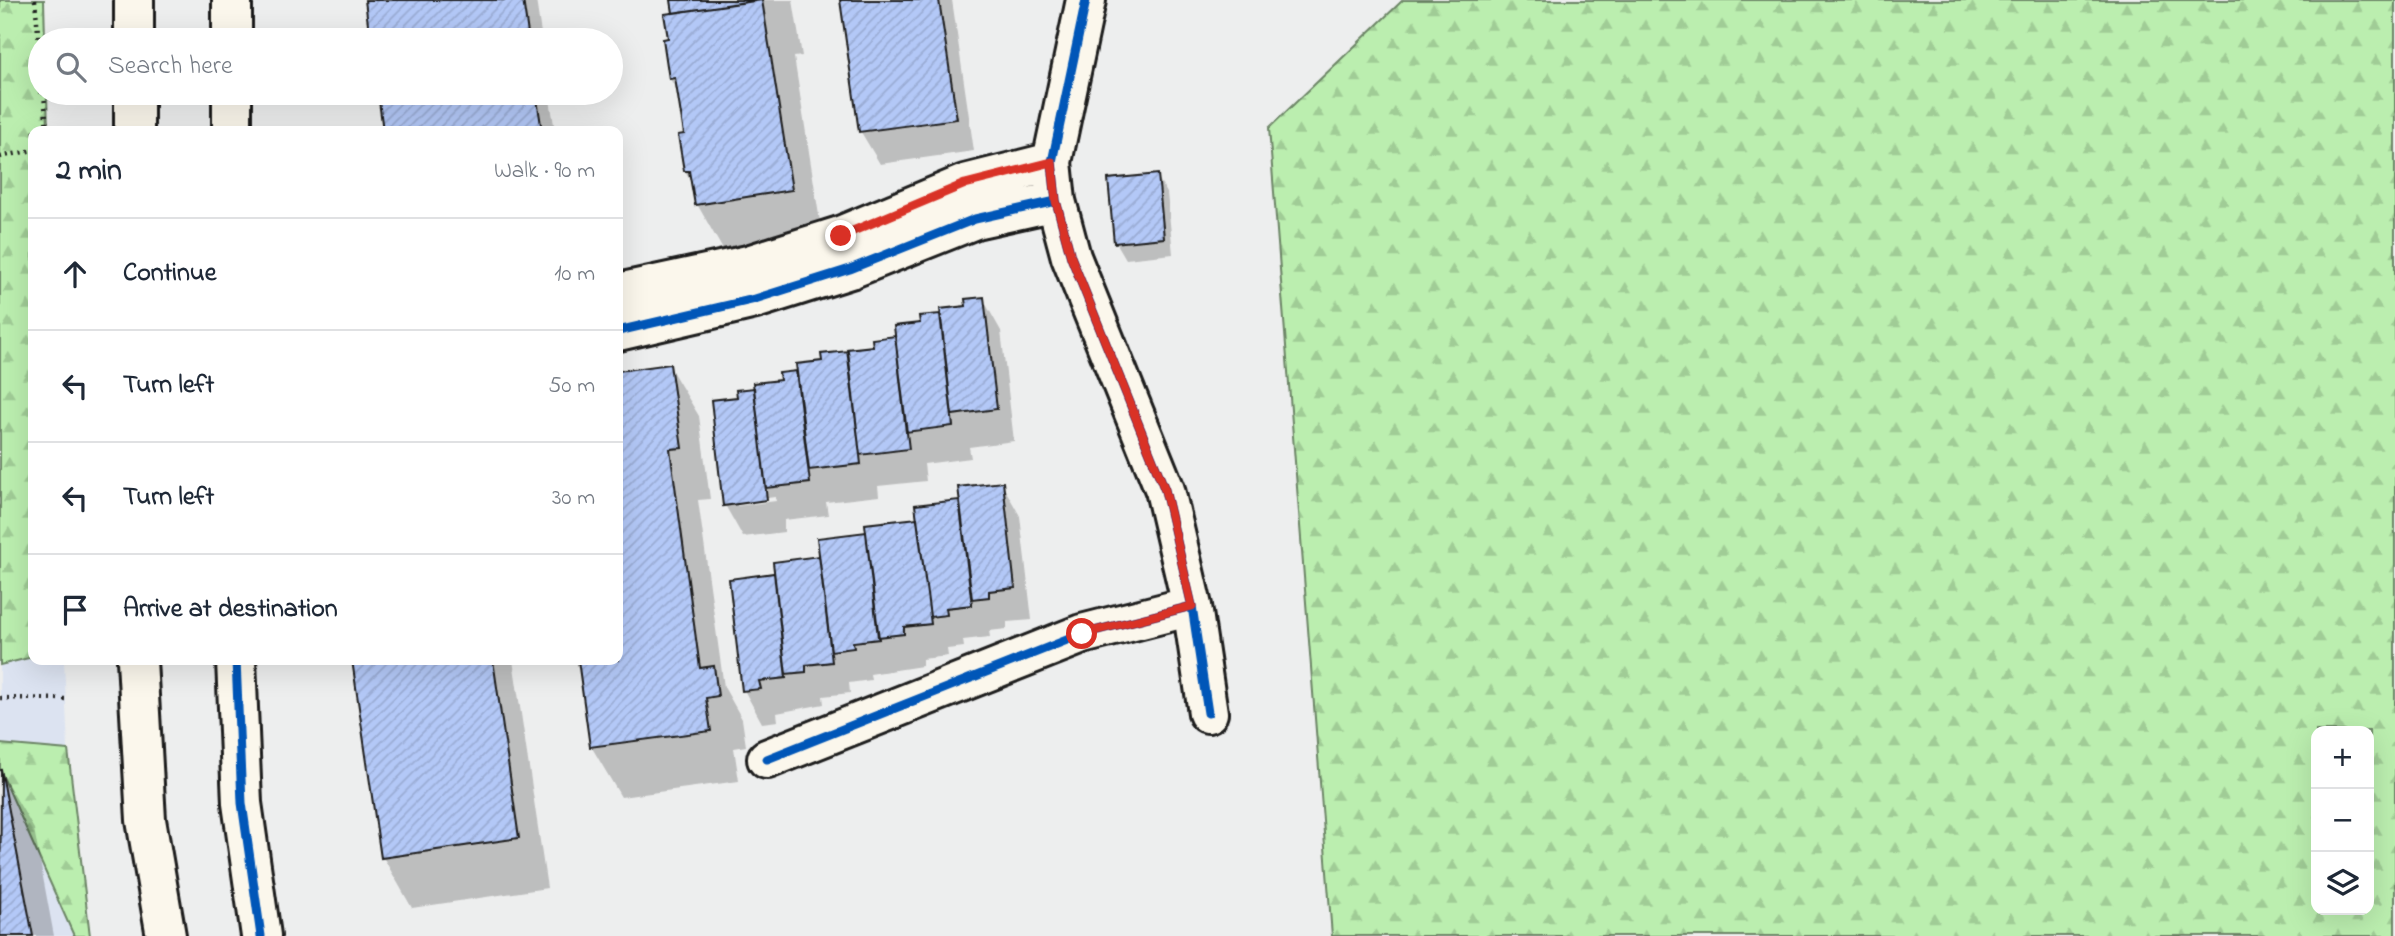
<!DOCTYPE html>
<html lang="en">
<head>
<meta charset="utf-8">
<style>
	:root { --surface:#fff; --page:#f2f2f3; --text:#1f2937; --muted:#747a83; --line:#e0e1e3 }
	body { margin:0; font-family:"Indie Flower",sans-serif; background:var(--page); color:var(--text) }
	.controls { position:absolute; right:21px; bottom:21px; display:grid; overflow:hidden; border-radius:14px; box-shadow:0 7px 28px #0002 }
	.controls button { width:63px; height:63px; display:grid; place-items:center; padding:0; border:0; border-bottom:2px solid var(--line); background:var(--surface); color:var(--text); font:35px sans-serif }
	.stop { position:absolute; width:21px; height:21px; margin:-16px; border:5px solid #d93025; border-radius:50%; background:#fff }
	.stop.end { background:#d93025; border-color:#fff; box-shadow:0 2px 7px #0008 }
	.list { margin:0; padding:0; list-style:none }
	h2 { display:flex; justify-content:space-between; align-items:center; height:91px; margin:0; padding:0 28px; font-size:30px }
	h2 small { font-size:23px; font-weight:400; color:var(--muted) }
	.list li { display:grid; grid-template-columns:46px 1fr auto; gap:21px; align-items:center; box-sizing:border-box; height:112px; padding:0 28px; border-top:2px solid var(--line) }
	.list b { display:block; font-size:26px; white-space:nowrap }
	.list em { font-size:23px; font-style:normal; color:var(--muted) }
	.icon { flex:none; width:38px; height:38px; fill:none; stroke:currentColor; stroke-width:2; stroke-linecap:round; stroke-linejoin:round }
	.map { position:relative; flex:none; width:2395px; height:936px; overflow:hidden }
	.search { position:absolute; background:var(--surface); box-shadow:0 7px 28px #0002; left:28px; top:28px; width:595px; height:77px; display:flex; align-items:center; gap:18px; box-sizing:border-box; padding:0 24px; border-radius:38px; color:var(--muted); font-size:26px }
	.panel { position:absolute; background:var(--surface); box-shadow:0 7px 28px #0002; left:28px; top:126px; width:595px; height:539px; border-radius:14px }
	.map>svg:first-child { display:block }
</style>
</head>
<body>
<div class="map">
<svg width="2395" height="936" viewBox="0 0 2395 936">
	<defs>
		<pattern id="forest-firs" width="22" height="20" patternUnits="userSpaceOnUse" patternTransform="scale(1.75)"><rect width="22" height="20" fill="#bbeeaf"/><path d="M5 1l3.5 6h-7zM16 11l3.5 6h-7z" fill="#a0cc96"/></pattern>
		<pattern id="building-hatch" width="6" height="6" patternUnits="userSpaceOnUse" patternTransform="scale(1.75)"><rect width="6" height="6" fill="#b3c8f7"/><path d="M-1 1l2-2M0 6l6-6M5 7l2-2" fill="none" stroke="#99abd3"/></pattern>
	</defs>
	<rect width="100%" height="100%" fill="#edeeee"/>
	<filter id="ink" filterUnits="userSpaceOnUse"><feTurbulence type="fractalNoise" baseFrequency=".0143" numOctaves="2"/><feDisplacementMap in="SourceGraphic" scale="14" xChannelSelector="R" yChannelSelector="G"/><feConvolveMatrix kernelMatrix="1 2 1 2 8 2 1 2 1" color-interpolation-filters="sRGB"/></filter>
	<g filter="url(#ink)">
		<path fill="#dce3f1" d="M0 0H44L45 40H40V93H47L48 131H33V660H64L68 750 90 936H0Z"/>
		<path fill="url(#forest-firs)" stroke="#6c8566" stroke-width="2" fill-rule="evenodd" d="M0 0H44L45 40H40V93H47L48 131H33V657L0 665Z
			M1403 0H2395V936H1332L1269 128ZM2369 731V910H2316V731Z
			M0 744 68 750 90 936H74L0 770Z"/>
		<path fill="#0003" fill-rule="evenodd" d="M367 0H536L542 40H372Z
			M673 0H793L802 56 794 57 824 247 730 262 697 204 694 185 685 171 686 135 680 95 670 79V40L675 15Z
			M842 0H952L974 151 880 164 861 132Z
			M379 93H549L555 131H385Z
			M1157 176 1167 193 1173 254 1126 259 1116 242Z
			M983 299 1001 331 1014 441 969 447 971 458 924 464 926 481 878 486 879 496 826 502 828 515 784 520V532L743 537 725 505 739 399 756 389 782 381 781 374 798 372 875 348 874 341 897 338 922 325 921 317 942 315ZM775 497 776 501 737 506V502Z
			M669 366 699 416 710 499 698 500 724 687 742 719 746 746 734 748 739 781 621 797 591 746 580 660H618V373Z
			M1002 484 1020 516 1032 620 1007 622V629L989 631 990 637 963 640 964 647 947 649 948 656 922 659V666L870 674 871 680 849 683 850 693 823 696 824 704 777 713 778 721 762 723 744 690 731 580 776 575 775 563 821 558 868 534 919 519 917 506 961 501Z
			M354 660H513L547 888 412 908 383 857Z
			M0 771 34 829 54 936H0Z"/>
		<path fill="url(#building-hatch)" stroke="#1c1c1c" stroke-width="2" d="M365 0H523L529 40H370Z
			M671 0H759L673 13Z
			M762 0 792 190 695 205 689 171H684L678 135 684 134 675 78 669 79 663 39 668 38 664 14Z
			M840 0H939L957 119 859 132Z
			M378 93H536L542 131H383Z
			M1158 174 1164 238 1114 243 1108 179Z
			M984 297 997 409 952 415 940 309 966 306 965 299Z
			M940 314 953 426 906 432 894 326 920 323 919 316Z
			M895 336 909 449 860 455 847 349 873 346 872 339Z
			M848 351 861 464 809 470 796 364 822 361 821 354Z
			M670 364 682 448 670 449 700 668 714 666 718 696 706 698 711 731 590 747 578 660H618V371Z
			M796 371 810 483 766 488 753 383 780 380 779 373Z
			M754 388 767 500 723 506 711 400 737 397 736 390Z
			M1003 482 1015 588 989 591V597L972 599 958 487Z
			M959 500 972 605 946 608 947 615 930 617 915 505Z
			M917 518 931 624 904 627V634L878 637 865 524Z
			M866 532 879 639 853 642 854 648 831 651 817 538Z
			M819 556 832 662 806 665V672L786 674 773 562Z
			M774 573 786 678 759 681 761 689 742 691 729 579Z
			M352 660H493L519 838 381 858Z
			M1 769 33 936H0Z"/>
		<g fill="none" stroke-linecap="round" stroke-linejoin="round">
			<g stroke="#1c1c1c" stroke-width="44">
				<path id="street" d="M1086 0 1052 162 1056 201 1071 257 1165 490 1192 606 1208 713
					M618 293 748 265 840 236 965 184 1052 162
					M618 331 755 299 850 269 975 219 1056 201
					M767 759 1082 634 1192 606"/>
			</g>
			<g stroke="#1c1c1c" stroke-width="44">
				<path id="secondary" d="M134 0V40
					M232 0V40
					M134 93V131
					M232 93V131
					M137 660 146 820 166 936
					M236 660 242 803 261 936"/>
			</g>
			<path stroke="#1c1c1c" stroke-width="4.5" stroke-dasharray="2 5" stroke-linecap="butt" d="M35 0 40 54
				M44 93 47 131
				M0 157 33 150
				M0 698 65 699"/>
			<use href="#street" stroke="#fbf7ec" stroke-width="38"/>
			<use href="#secondary" stroke="#fbf7ec" stroke-width="38"/>
			<g stroke="#fbf7ec" stroke-width="13">
				<path id="cycleway" d="M1086 0 1052 162 1056 201 1071 257 1165 490 1192 606 1208 713
					M618 331 755 299 850 269 975 219 1056 201
					M236 660 242 803 261 936
					M767 759 1082 634 1192 606"/>
			</g>
			<use href="#cycleway" stroke="#0057b8" stroke-width="9"/>
		</g>
	</g>
	<g fill="none" stroke-linecap="round" stroke-linejoin="round" filter="url(#ink)">
		<path stroke="#d93025" stroke-width="9" d="M841 236 965 184 1052 162 1056 201 1071 257 1165 490 1192 606 1082 634"/>
	</g>
</svg>
<div class="controls">
<button>+</button>
<button>−</button>
<button><svg class="icon" aria-label="layers" viewBox="0 0 24 24"><path d="M12 4l9 5-9 5-9-5zM3 14l9 5 9-5"/></svg></button>
</div>
<div class="stop" style="left:1082px;top:634px"></div>
<div class="stop end" style="left:841px;top:236px"></div>
<div class="search"><svg class="icon" aria-label="search" viewBox="0 0 24 24"><circle cx="10" cy="10" r="6"/><path d="M15 15l6 6"/></svg>Search here</div>
<section class="panel">
<h2>2 min<small>Walk · 90 m</small></h2>
<ul class="list">
<li><svg class="icon" aria-label="ahead" viewBox="0 0 24 24"><path d="M12 20V5M6 11l6-6 6 6"/></svg><div><b>Continue</b></div><em>10 m</em></li>
<li><svg class="icon" aria-label="left" viewBox="0 0 24 24"><path d="M17 20v-9H6M10 6l-5 5 5 5"/></svg><div><b>Turn left</b></div><em>50 m</em></li>
<li><svg class="icon" aria-label="left" viewBox="0 0 24 24"><path d="M17 20v-9H6M10 6l-5 5 5 5"/></svg><div><b>Turn left</b></div><em>30 m</em></li>
<li><svg class="icon" aria-label="arrive" viewBox="0 0 24 24"><path d="M6 21V4h12l-3 4 3 4H6"/></svg><div><b>Arrive at destination</b></div></li>
</ul>
</section>
</div>
</body>
</html>
